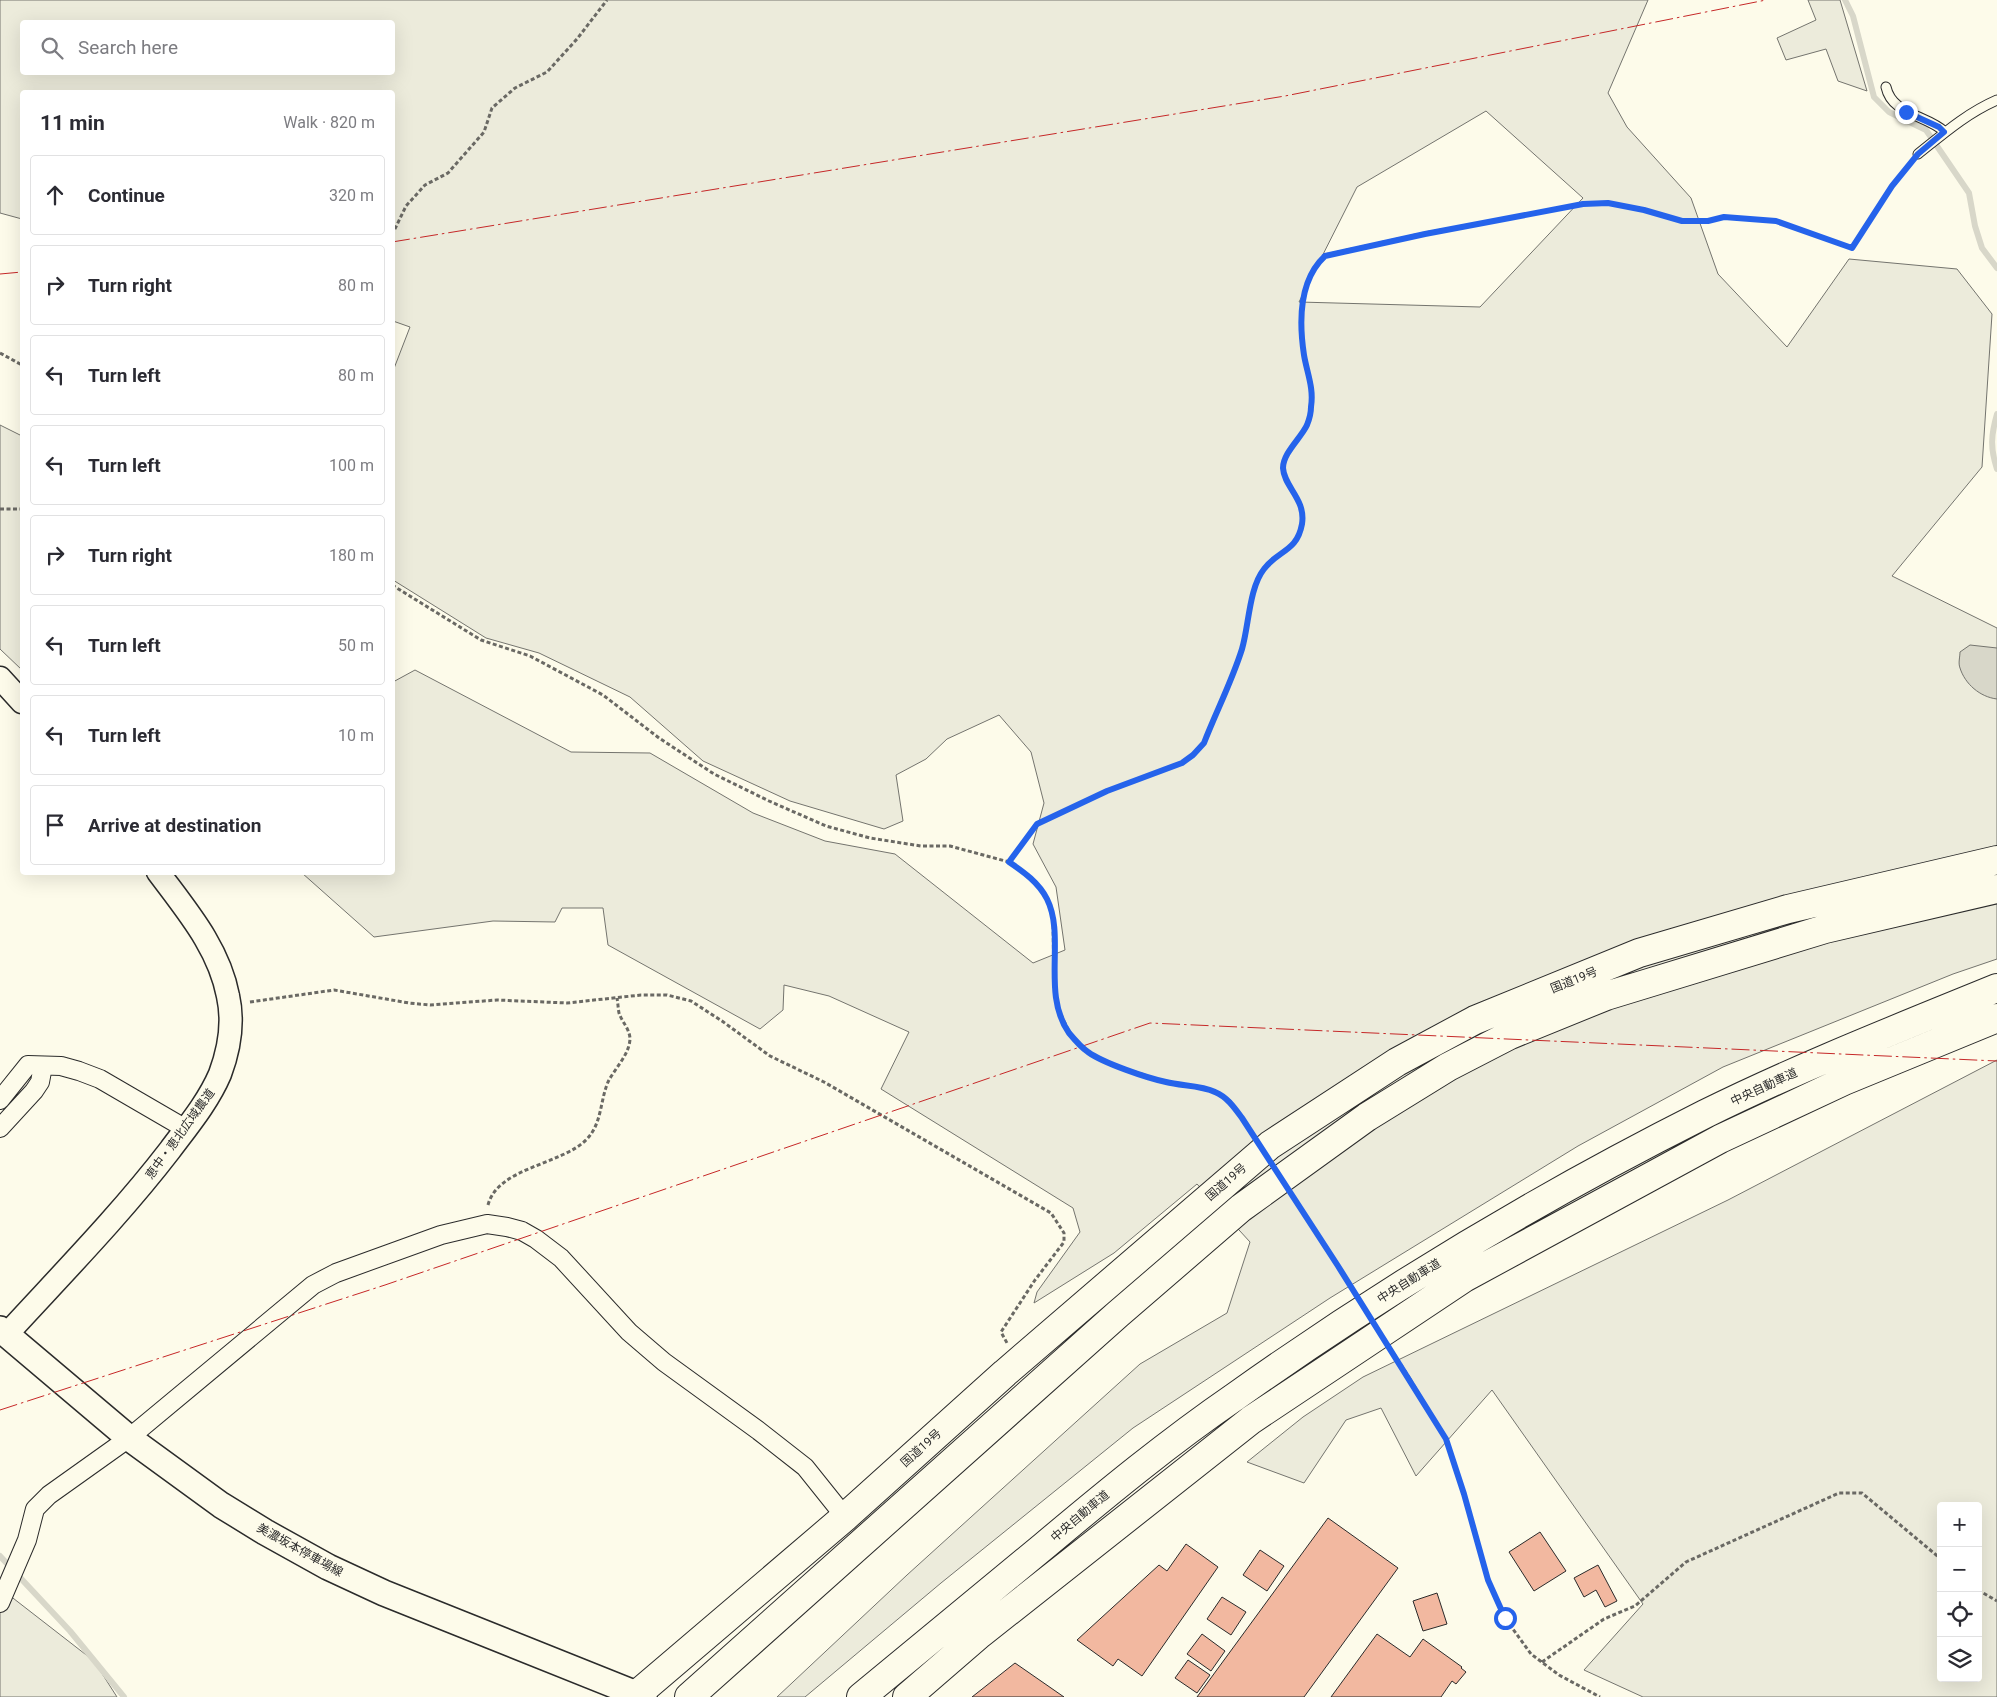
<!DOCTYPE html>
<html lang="en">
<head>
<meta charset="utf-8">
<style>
	:root { --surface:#fff; --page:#f2f2f3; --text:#2b2b33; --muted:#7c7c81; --line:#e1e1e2 }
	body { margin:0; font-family:Roboto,"Noto Sans JP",sans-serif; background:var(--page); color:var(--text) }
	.controls { position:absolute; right:15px; bottom:15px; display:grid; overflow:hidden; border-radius:5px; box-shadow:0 5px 20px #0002 }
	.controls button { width:45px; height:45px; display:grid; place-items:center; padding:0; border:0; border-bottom:1px solid var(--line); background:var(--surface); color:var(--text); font:25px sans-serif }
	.stop { position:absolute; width:15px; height:15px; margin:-11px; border:4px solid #2563eb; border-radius:50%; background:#fff }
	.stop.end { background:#2563eb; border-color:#fff; box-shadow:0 1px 5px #0008 }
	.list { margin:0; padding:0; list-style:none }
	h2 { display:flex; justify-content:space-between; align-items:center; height:65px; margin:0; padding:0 20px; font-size:21px }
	h2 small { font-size:16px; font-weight:400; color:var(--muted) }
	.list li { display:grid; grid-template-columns:32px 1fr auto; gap:15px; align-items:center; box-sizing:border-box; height:80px; margin:0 10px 10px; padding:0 10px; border:1px solid var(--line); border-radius:5px }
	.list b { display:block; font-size:19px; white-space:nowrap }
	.list em { font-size:16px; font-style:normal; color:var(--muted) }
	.icon { flex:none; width:28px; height:28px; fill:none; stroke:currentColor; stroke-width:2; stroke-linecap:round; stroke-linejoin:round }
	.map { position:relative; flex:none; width:1997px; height:1697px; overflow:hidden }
	.search { position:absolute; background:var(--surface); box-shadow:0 5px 20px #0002; left:20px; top:20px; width:375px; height:55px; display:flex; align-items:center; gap:12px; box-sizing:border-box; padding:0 18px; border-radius:5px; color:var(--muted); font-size:19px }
	.panel { position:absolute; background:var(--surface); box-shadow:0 5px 20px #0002; left:20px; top:90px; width:375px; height:785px; border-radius:5px }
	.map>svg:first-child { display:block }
</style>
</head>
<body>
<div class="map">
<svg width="1997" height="1697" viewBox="0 0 1997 1697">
	<rect width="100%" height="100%" fill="#fdfbea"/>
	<path fill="#ecebdb" stroke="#74746e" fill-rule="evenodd" d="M0 0H1648L1608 93 1627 127 1691 198 1718 274 1787 347 1849 259 1957 269 1992 314 1982 467 1892 576 1997 628V959L1953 974 1723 1067 1578 1146 1330 1298 1133 1428 941 1583 805 1697H777L907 1575 1140 1364 1227 1313 1250 1242 1197 1184 1114 1253 1034 1303 1037 1292 1080 1232 1073 1208 881 1089 909 1032 829 996 784 985 783 1010 760 1029 608 945 603 908H562L555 922 493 921 374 937 302 873 392 872 393 682 415 670 571 752 650 753 753 813 825 841 895 854 1033 963 1065 950 1056 887 1033 844 1044 803 1031 752 999 715 947 739 926 759 896 775 903 821 884 829 790 801 703 761 630 697 539 653 486 638 393 580V371L410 327 393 321 392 92H22V219L0 213ZM22 22H392V72H22ZM1486 111 1583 198 1480 307 1299 302 1357 187Z
		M1808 0H1840L1867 91 1838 81 1826 49 1786 60 1777 38 1816 20Z
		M0 425 22 436V670L0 649Z
		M1997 1060V1697H1643L1584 1670 1643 1604 1492 1390 1416 1476 1381 1408 1346 1420 1304 1483 1247 1462 1303 1417 1363 1377 1728 1200ZM1941 1506H1978V1678H1941Z
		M0 1588 94 1661 117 1697H0Z"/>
	<path fill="#d8d7c9" stroke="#74746e" d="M1970 645 1997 648V699C1980 697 1965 684 1960 668 1958 663 1960 657 1960 652Z"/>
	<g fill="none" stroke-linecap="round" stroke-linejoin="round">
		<path stroke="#d8d7c9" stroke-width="6" d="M1845 0 1853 16 1874 97 1889 112 1926 130 1969 193 1975 226 1982 248 1997 268
			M1997 414C1991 435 1990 448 1997 469
			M0 1556 70 1631 124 1697"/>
	</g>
	<path fill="#f2b8a0" stroke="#2b2b2b" d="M1328 1518 1398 1568 1304 1697H1197Z
		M1540 1532 1566 1571 1534 1591 1509 1552Z
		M1186 1544 1218 1567 1142 1676 1118 1659 1113 1666 1077 1640 1159 1565 1167 1571Z
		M1260 1550 1284 1566 1267 1591 1243 1575Z
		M1598 1565 1617 1601 1605 1607 1596 1590 1584 1597 1574 1578Z
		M1437 1593 1447 1624 1423 1631 1413 1601Z
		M1222 1597 1246 1612 1231 1635 1207 1619Z
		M1202 1634 1225 1651 1211 1671 1187 1654Z
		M1377 1634 1410 1657 1423 1639 1462 1667 1461 1668 1466 1672 1456 1684 1452 1681 1441 1697H1331Z
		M1188 1660 1210 1675 1197 1693 1175 1678Z
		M1015 1663 1064 1697H972Z"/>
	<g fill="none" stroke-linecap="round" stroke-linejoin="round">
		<g stroke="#2b2b2b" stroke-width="11">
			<path id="service" d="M1886 87C1892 115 1927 115 1945 132
				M1918 154C1943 134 1967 113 1997 100"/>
		</g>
		<g stroke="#2b2b2b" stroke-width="20">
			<path id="minor" d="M0 1100 28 1065 61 1066 79 1071 100 1079 186 1129
				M0 1128 34 1091 40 1082 43 1066
				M0 1603 27 1540 35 1509 49 1495 129 1438 313 1285 336 1273 441 1235 487 1224 507 1227 522 1231 536 1239 561 1258 629 1332 664 1362 759 1431 805 1467 845 1517"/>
		</g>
		<g stroke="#2b2b2b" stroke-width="25">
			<path id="tertiary" d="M0 678 22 702
				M7 1334C62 1274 120 1215 170 1150 188 1126 208 1102 220 1074 229 1050 234 1023 228 996 219 948 187 911 158 872"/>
		</g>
		<g stroke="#2b2b2b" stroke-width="28">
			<path id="secondary" d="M0 1329 129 1438 221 1505 265 1532 328 1567 384 1593 644 1697"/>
		</g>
		<g stroke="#2b2b2b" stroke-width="30">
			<path id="trunk" d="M634 1697 845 1517 1005 1373 1270 1145 1397 1062 1475 1020 1639 953 1788 909 1997 860
				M689 1697 1118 1314 1241 1208 1367 1117 1448 1067 1510 1035 1606 996 1825 929 1997 889"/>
		</g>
		<g stroke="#2b2b2b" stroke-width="30">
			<path id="motorway" d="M861 1697C922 1647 983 1596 1044 1546 1106 1494 1169 1442 1236 1396 1385 1290 1542 1196 1705 1114 1800 1067 1899 1028 1997 988
				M907 1697 980 1634 1251 1420 1464 1278 1720 1139 1844 1081 1997 1018"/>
		</g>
		<path stroke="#6a6964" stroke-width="3" stroke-dasharray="4 2.5" stroke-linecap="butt" d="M392 235 406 206 425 185 448 173 484 132 492 108 515 88 547 72 577 39 607 0
			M0 353 22 365
			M0 509H22
			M392 585 481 640 530 656 603 695 659 738 714 774 769 801 826 826 870 838 921 846H950L1009 862 1022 870 1037 885 1048 900 1053 921 1054 987 1059 1010 1069 1032 1087 1052 1108 1063 1165 1082 1214 1091 1230 1101 1242 1118
			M1009 862 1037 824 1107 791 1181 763 1193 755 1204 743C1216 712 1232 681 1242 649 1249 625 1249 588 1264 569 1278 550 1297 552 1302 524 1306 499 1284 487 1283 468 1283 453 1301 438 1307 425 1309 420 1310 413 1311 407 1314 388 1307 373 1304 355 1299 321 1299 280 1325 255L1425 233 1583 204 1607 203 1644 210 1683 221H1708L1724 217 1776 221 1852 248 1892 186 1910 164
			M250 1002 334 990 409 1003 430 1005 497 1000 567 1003 641 995H667L691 1001 722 1021 770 1056 824 1082 1051 1213 1064 1233V1242L1035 1280 1001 1332 1007 1343
			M488 1205C498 1167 562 1165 587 1139 602 1123 600 1101 608 1082 615 1068 630 1054 630 1038 629 1028 622 1022 619 1013 618 1008 618 1003 617 998
			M1307 1219 1338 1266
			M1410 1379 1446 1439 1464 1494 1488 1580 1505 1618 1531 1654 1559 1675 1600 1697
			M1978 1590 1997 1601
			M1542 1662 1604 1619 1635 1606 1686 1562 1839 1493H1862L1941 1559"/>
		<use href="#service" stroke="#fdfbea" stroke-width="9"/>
		<use href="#minor" stroke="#fdfbea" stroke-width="18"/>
		<use href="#tertiary" stroke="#fdfbea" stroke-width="22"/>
		<use href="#secondary" stroke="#fdfbea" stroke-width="25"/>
		<use href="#trunk" stroke="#fdfbea" stroke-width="28"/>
		<use href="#motorway" stroke="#fdfbea" stroke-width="28"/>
		<path stroke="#6a6964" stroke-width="3" stroke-dasharray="4 2.5" stroke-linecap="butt" d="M1242 1118 1307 1219
			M1338 1266 1410 1379"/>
		<path stroke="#c62828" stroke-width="1" stroke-dasharray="18 4 2.5 4" stroke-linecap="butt" d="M392 242 1285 96 1766 0
			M0 274 22 272
			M0 1410 385 1285 1150 1023 1997 1061"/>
	</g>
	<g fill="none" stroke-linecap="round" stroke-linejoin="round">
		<path stroke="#2563eb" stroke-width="6" d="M1505 1618 1488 1580 1464 1494 1446 1439 1338 1266 1242 1118C1234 1107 1227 1097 1215 1092 1201 1085 1181 1086 1166 1082 1147 1078 1103 1063 1088 1052 1082 1048 1074 1039 1069 1033 1041 993 1066 937 1047 899 1039 883 1024 872 1009 862L1037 824 1107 791 1182 763 1193 755 1204 743C1216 712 1232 681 1242 649 1249 625 1249 588 1264 569 1278 550 1297 552 1302 524 1306 499 1284 487 1283 468 1283 453 1301 438 1307 425 1309 420 1311 413 1311 407 1314 388 1307 373 1304 355 1299 322 1299 280 1325 256L1425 234 1583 204 1608 203 1644 210 1682 221H1708L1724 217 1776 221 1852 248 1892 186 1918 154 1944 132 1939 127 1906 112"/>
	</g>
	<g text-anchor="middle" stroke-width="4" stroke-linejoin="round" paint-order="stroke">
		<g font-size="12" fill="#2b2b2b" stroke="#fdfbea">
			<text transform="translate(1574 980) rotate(-22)" y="4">国道19号</text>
			<text transform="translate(1764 1087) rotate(-25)" y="4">中央自動車道</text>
			<text transform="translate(180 1134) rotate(-54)" y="4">恵中・恵北広域農道</text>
			<text transform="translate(1226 1182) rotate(-41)" y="4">国道19号</text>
			<text transform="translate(1409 1281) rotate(-32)" y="4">中央自動車道</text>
			<text transform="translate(921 1448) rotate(-42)" y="4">国道19号</text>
			<text transform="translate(1080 1516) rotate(-40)" y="4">中央自動車道</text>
			<text transform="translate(300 1550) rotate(29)" y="4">美濃坂本停車場線</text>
		</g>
	</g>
</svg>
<div class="controls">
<button>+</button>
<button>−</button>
<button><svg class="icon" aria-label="locate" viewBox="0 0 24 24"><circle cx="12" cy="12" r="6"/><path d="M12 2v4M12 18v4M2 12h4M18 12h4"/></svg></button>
<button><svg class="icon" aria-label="layers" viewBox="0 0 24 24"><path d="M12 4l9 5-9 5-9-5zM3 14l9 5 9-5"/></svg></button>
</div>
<div class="stop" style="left:1505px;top:1618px"></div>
<div class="stop end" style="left:1906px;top:112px"></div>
<div class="search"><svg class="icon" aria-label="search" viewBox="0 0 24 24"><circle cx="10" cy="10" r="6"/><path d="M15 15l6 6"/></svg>Search here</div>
<section class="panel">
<h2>11 min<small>Walk · 820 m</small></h2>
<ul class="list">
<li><svg class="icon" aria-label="ahead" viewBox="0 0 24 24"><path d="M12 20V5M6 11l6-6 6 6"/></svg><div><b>Continue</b></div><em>320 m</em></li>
<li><svg class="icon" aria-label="right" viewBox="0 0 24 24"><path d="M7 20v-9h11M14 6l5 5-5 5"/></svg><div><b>Turn right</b></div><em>80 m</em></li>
<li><svg class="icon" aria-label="left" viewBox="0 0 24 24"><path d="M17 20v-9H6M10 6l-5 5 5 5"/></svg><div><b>Turn left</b></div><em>80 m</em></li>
<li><svg class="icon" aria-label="left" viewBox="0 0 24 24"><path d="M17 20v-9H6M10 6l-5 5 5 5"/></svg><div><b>Turn left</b></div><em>100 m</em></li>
<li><svg class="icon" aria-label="right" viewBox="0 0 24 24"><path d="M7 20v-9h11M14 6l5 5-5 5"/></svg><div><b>Turn right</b></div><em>180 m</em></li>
<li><svg class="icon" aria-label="left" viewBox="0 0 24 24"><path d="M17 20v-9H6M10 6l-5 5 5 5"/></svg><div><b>Turn left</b></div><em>50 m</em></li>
<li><svg class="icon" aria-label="left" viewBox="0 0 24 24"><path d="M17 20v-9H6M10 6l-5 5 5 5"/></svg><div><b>Turn left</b></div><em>10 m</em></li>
<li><svg class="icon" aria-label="arrive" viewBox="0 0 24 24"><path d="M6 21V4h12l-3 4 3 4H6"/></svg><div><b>Arrive at destination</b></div></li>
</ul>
</section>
</div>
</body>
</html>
